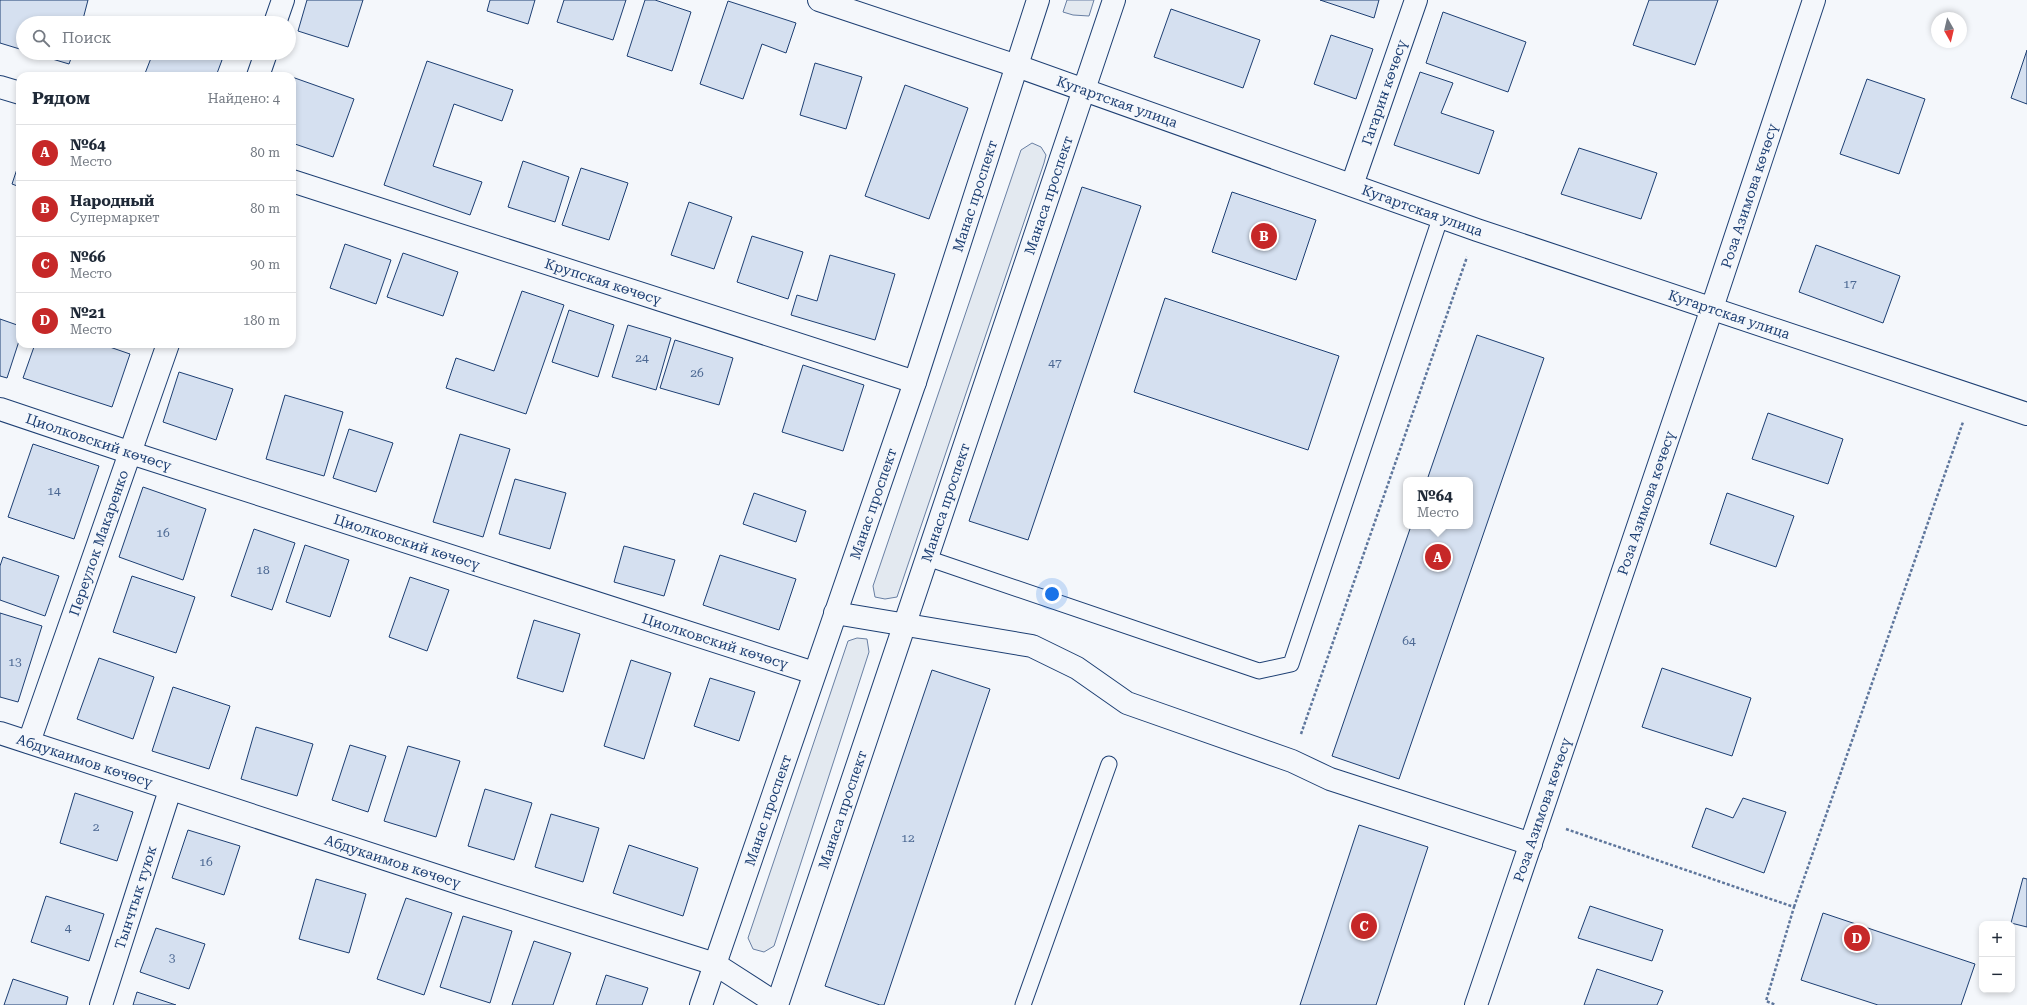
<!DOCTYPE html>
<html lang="ru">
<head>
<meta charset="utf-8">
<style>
	:root { --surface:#fff; --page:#f6f6f7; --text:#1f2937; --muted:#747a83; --line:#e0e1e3; --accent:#c62828 }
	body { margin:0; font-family:"Roboto Serif",serif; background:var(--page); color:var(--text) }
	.controls { position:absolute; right:12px; bottom:12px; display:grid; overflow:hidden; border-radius:8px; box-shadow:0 2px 6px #0003 }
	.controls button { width:36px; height:36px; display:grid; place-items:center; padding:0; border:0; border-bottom:1px solid var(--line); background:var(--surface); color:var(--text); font:20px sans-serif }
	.compass { position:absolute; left:1931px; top:12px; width:36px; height:36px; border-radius:50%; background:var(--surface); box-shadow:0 2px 6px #0003; rotate:172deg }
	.you { position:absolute; left:1052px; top:594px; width:14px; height:14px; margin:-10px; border:3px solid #fff; border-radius:50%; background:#1a73e8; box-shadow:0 0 0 6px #1a73e833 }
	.badge { display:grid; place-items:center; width:26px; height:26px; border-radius:50%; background:var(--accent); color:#fff; font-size:13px; font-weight:700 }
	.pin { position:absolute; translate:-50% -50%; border:2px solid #fff; box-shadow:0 1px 4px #0006 }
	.popup { position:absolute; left:1403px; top:477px; width:70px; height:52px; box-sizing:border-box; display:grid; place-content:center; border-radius:8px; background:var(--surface); filter:drop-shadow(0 1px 3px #0005); font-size:13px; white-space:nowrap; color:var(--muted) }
	.popup b { font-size:15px; color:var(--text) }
	.popup::after { content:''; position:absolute; left:50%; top:100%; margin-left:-8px; border:8px solid transparent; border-top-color:var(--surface) }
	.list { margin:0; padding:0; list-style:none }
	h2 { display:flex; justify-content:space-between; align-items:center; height:52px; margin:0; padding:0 16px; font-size:17px }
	h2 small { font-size:13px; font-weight:400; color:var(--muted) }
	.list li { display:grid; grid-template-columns:26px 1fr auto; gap:12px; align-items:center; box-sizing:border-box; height:56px; padding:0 16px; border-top:1px solid var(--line) }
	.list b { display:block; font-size:15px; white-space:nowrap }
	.list p { margin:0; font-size:13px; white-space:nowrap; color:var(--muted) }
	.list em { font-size:13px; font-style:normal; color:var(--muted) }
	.icon { flex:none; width:22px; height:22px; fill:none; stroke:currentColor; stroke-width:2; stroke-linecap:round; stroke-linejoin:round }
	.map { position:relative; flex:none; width:2027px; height:1005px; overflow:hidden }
	.search { position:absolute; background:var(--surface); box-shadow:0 2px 6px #0003; left:16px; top:16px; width:280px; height:44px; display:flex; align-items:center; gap:10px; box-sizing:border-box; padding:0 14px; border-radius:22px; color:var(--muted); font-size:15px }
	.panel { position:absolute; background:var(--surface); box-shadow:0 2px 6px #0003; left:16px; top:72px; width:280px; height:276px; border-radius:12px }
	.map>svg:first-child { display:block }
</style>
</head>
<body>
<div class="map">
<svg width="2027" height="1005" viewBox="0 0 2027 1005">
	<rect width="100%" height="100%" fill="#f4f7fb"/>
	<path fill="#e3e9f0" stroke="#687fa3" d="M1067 0H1094L1089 16 1073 15 1063 12Z
		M1032 143 1041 147 1046 155 1044 163 897 597 885 599 875 597 873 586 1021 150Z
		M857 638 867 639 869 652 774 946 764 952 753 949 748 938 848 641Z"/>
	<path fill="#d5e0f0" stroke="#1d3f73" d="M0 0H88L82 23H23V50L0 43Z
		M307 0H363L348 47 298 31Z
		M490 0H535L528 24 487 11Z
		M564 0H626L613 40 557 22Z
		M645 0H655L691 12 672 71 627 56Z
		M1320 0H1379L1374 18Z
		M1649 0H1718L1695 65 1633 45Z
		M728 1 796 23 786 53 762 44 743 99 700 84Z
		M1171 9 1260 40 1243 88 1154 57Z
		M1443 12 1526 42 1508 92 1426 63Z
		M1331 35 1373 49 1356 99 1314 84Z
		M2027 50V104L2011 98Z
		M32 53H73L69 64Z
		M153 53H200L222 60 216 76H144Z
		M427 61 513 90 502 121 454 104 433 166 482 182 470 215 384 185Z
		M815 63 862 77 846 129 800 115Z
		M1420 72 1453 83 1441 113 1494 131 1479 174 1394 145Z
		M292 77 354 99 333 157 292 143Z
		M1867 79 1925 99 1899 174 1840 154Z
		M905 85 968 108 929 219 865 196Z
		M1579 148 1657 173 1641 219 1561 194Z
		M20 160V187L12 184Z
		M523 161 569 177 555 222 508 207Z
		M581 168 628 183 609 240 562 225Z
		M1082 187 1141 206 1028 540 969 521Z
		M1232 192 1316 220 1296 280 1212 252Z
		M689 202 732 217 714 269 671 255Z
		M752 236 803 252 788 299 737 282Z
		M345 244 391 260 376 304 330 288Z
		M1816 245 1900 276 1883 323 1799 292Z
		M403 253 458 272 443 316 387 297Z
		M830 255 895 274 875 340 791 315 797 295 817 301Z
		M522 291 564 305 526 414 446 388 456 358 494 371Z
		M1165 298 1339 356 1308 450 1134 392Z
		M569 310 614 325 598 377 552 362Z
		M0 319 20 326V338L7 378 0 376Z
		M628 325 671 338 656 390 612 377Z
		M1477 335 1544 358 1399 779 1332 756 1411 526H1470V480H1427Z
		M675 340 733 358 719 405 660 388Z
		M35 344H101L130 354 112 407 23 378Z
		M803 365 864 385 843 451 782 432Z
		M179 372 233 389 216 440 163 422Z
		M285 395 343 412 324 476 266 459Z
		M1768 413 1843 439 1828 484 1752 459Z
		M349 429 393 443 376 492 333 478Z
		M460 434 510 449 483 537 433 522Z
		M33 444 99 466 74 539 8 517Z
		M515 479 566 493 550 549 499 534Z
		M143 487 206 509 183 580 119 557Z
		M754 493 806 511 796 542 743 524Z
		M1727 493 1794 516 1776 567 1710 544Z
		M254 529 295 543 272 610 231 596Z
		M305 545 349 560 330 617 286 602Z
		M624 546 675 560 664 596 614 582Z
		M720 555 796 579 779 630 703 605Z
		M3 557 59 576 45 616 0 600V566Z
		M132 576 195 597 176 653 113 632Z
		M410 577 449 590 427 651 389 637Z
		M0 613 42 626 18 702 0 697Z
		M534 620 580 634 563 692 517 678Z
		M99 658 154 677 133 739 77 719Z
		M631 660 671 673 644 759 604 746Z
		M1662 668 1751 698 1732 756 1642 727Z
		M932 670 990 689 884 1005H880L825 986Z
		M710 678 755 692 739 741 694 726Z
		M173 687 230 706 209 769 152 751Z
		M256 727 313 744 297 796 241 779Z
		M350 745 386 756 368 812 332 800Z
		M408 746 460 761 436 837 384 821Z
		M485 789 532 803 514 860 468 846Z
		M75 793 133 812 117 861 60 843Z
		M1743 798 1786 812 1764 873 1692 847 1706 808 1733 818Z
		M551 814 599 828 583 882 535 867Z
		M1359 825 1428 847 1376 1005H1300Z
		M188 830 240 846 224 895 172 878Z
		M629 845 698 868 683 916 613 893Z
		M2023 878 2027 879V927L2011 923Z
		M316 879 366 894 349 953 299 939Z
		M46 896 104 914 89 961 31 942Z
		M406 898 452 913 424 995 377 979Z
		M1590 906 1663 930 1652 961 1578 938Z
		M1823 913 1975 964 1961 1005H1878L1801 980Z
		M463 916 512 931 490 1003 440 987Z
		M156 928 205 944 189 989 140 972Z
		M534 941 571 953 553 1005H512Z
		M1597 969 1663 991 1657 1005H1584Z
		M606 975 648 988 642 1005H596Z
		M13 979 68 997 66 1005H4Z
		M137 992 176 1005H133Z"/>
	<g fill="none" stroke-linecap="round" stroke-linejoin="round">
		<g stroke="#1d3f73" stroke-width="17">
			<path id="lane" d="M927 558 1259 671 1291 664 1441 216
				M1023 1005 1109 764"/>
		</g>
		<g stroke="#1d3f73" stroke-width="24">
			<g id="street">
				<path id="s1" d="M819 0 1017 66 1477 230 2027 414"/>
				<path d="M275 23 283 0"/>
				<path d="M258 76 266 53"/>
				<path d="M0 87 20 93"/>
				<path id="s2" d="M292 181 915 382"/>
				<path id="s3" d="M1352 185 1416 0"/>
				<path id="s4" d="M0 409 131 453 814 673"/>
				<path d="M835 613 1032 646 1077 668 1127 703 1292 761 1330 779 1531 844"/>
				<path id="s5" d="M29 742 168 344"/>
				<path id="s6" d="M101 1005 170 790"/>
				<path id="s7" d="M1476 1005 1712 308 1814 0"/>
			</g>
		</g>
		<g stroke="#1d3f73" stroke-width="24">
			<g id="secondary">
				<path id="s8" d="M0 733 468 886 715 964 777 1004"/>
				<path id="s9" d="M701 1005 915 382 1038 0"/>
				<path id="s10" d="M777 1005 1114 0"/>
			</g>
		</g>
		<path stroke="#5e769c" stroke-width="2.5" stroke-dasharray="3 2" stroke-linecap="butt" d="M1301 734 1467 257
			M1566 829 1794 907 1766 1001 1776 1005
			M1794 907 1963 422"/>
		<use href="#lane" stroke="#f4f7fb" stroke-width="15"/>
		<use href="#street" stroke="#f4f7fb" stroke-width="22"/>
		<use href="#secondary" stroke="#f4f7fb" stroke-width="22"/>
	</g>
	<g text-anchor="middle" stroke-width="3" stroke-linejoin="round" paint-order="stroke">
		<g font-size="12" fill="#4b6792">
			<text x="1850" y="288">17</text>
			<text x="642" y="362">24</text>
			<text x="1055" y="367">47</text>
			<text x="697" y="377">26</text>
			<text x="54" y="495">14</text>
			<text x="163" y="537">16</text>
			<text x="263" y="574">18</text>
			<text x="1409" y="645">64</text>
			<text x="15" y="666">13</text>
			<text x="96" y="831">2</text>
			<text x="908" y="842">12</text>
			<text x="206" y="866">16</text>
			<text x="68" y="932">4</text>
			<text x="172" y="962">3</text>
		</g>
		<g font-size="14" fill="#1d3f73" stroke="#f4f7fb">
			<text dy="5" stroke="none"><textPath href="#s3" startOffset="98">Гагарин көчөсү</textPath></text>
			<text dy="5" stroke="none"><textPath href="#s1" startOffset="315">Кугартская улица</textPath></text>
			<text dy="5" stroke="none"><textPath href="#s9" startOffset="854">Манас проспект</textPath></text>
			<text dy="5" stroke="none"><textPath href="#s10" startOffset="854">Манаса проспект</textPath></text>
			<text dy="5" stroke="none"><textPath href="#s7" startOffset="854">Роза Азимова көчөсү</textPath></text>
			<text dy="5" stroke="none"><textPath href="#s1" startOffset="639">Кугартская улица</textPath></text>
			<text dy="5" stroke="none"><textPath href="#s2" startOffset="327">Крупская көчөсү</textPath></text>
			<text dy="5" stroke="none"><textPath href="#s1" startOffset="963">Кугартская улица</textPath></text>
			<text dy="5" stroke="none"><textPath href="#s4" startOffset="104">Циолковский көчөсү</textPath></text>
			<text dy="5" stroke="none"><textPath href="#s9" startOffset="530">Манас проспект</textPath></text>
			<text dy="5" stroke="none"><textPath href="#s10" startOffset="530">Манаса проспект</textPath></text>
			<text dy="5" stroke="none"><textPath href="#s7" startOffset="530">Роза Азимова көчөсү</textPath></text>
			<text dy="5" stroke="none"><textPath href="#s4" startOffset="428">Циолковский көчөсү</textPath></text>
			<text dy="5" stroke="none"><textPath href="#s5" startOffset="211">Переулок Макаренко</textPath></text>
			<text dy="5" stroke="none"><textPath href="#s4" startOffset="752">Циолковский көчөсү</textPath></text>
			<text dy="5" stroke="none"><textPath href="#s8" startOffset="89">Абдукаимов көчөсү</textPath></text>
			<text dy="5" stroke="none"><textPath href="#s9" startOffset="206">Манас проспект</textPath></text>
			<text dy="5" stroke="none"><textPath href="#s10" startOffset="206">Манаса проспект</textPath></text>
			<text dy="5" stroke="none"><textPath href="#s7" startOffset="206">Роза Азимова көчөсү</textPath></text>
			<text dy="5" stroke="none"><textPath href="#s8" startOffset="413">Абдукаимов көчөсү</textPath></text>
			<text dy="5" stroke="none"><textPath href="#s6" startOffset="113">Тынчтык туюк</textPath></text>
		</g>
	</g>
</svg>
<div class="controls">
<button>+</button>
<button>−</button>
</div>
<svg class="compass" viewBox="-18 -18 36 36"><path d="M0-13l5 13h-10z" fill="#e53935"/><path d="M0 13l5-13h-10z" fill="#747a83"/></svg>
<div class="you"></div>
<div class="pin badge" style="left:1438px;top:557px">A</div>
<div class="popup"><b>№64</b>Место</div>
<div class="pin badge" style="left:1264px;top:236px">B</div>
<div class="pin badge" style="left:1364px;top:926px">C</div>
<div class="pin badge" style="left:1857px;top:938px">D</div>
<div class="search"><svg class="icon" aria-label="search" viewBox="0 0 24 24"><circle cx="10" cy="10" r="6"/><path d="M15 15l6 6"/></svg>Поиск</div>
<section class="panel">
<h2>Рядом<small>Найдено: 4</small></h2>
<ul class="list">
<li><span class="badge">A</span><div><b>№64</b><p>Место</p></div><em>80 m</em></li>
<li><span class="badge">B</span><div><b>Народный</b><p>Супермаркет</p></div><em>80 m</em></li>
<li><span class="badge">C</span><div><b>№66</b><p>Место</p></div><em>90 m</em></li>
<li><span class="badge">D</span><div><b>№21</b><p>Место</p></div><em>180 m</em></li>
</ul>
</section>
</div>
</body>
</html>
